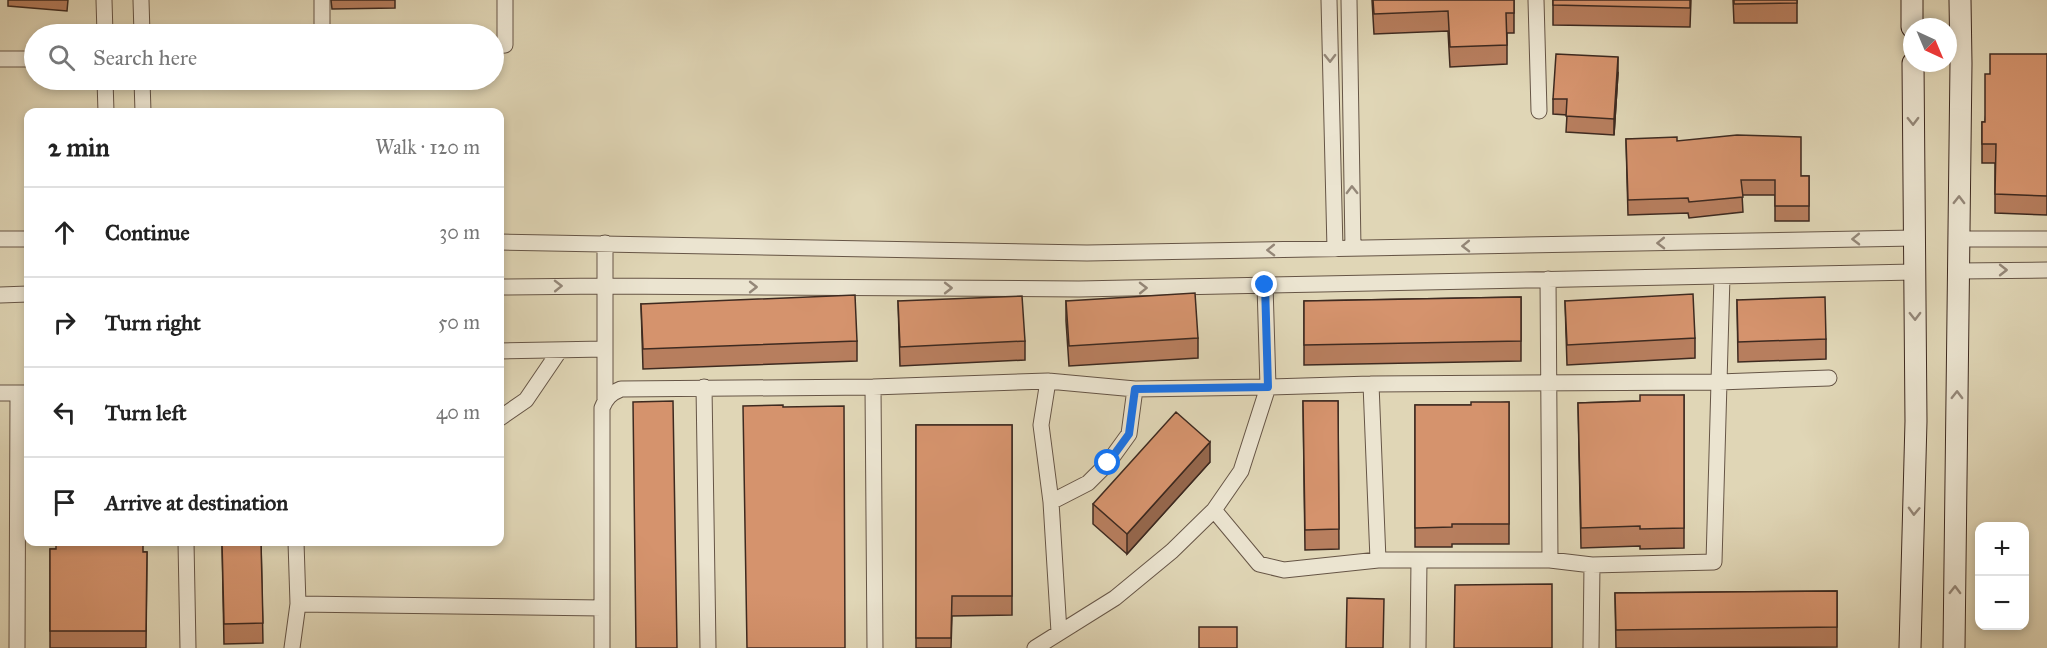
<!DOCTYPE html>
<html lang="en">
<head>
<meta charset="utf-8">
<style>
	:root { --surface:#fff; --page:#f2f2f2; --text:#222; --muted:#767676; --line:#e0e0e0 }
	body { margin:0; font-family:"IM FELL Great Primer",serif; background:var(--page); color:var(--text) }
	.controls { position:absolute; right:18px; bottom:18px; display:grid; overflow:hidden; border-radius:12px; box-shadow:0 3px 9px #0003 }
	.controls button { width:54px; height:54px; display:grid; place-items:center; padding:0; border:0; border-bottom:2px solid var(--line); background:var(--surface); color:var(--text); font:30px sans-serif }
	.compass { position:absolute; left:1903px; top:18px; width:54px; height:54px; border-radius:50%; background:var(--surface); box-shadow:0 3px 9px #0003; rotate:136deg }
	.stop { position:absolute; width:18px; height:18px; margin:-14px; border:4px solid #1a73e8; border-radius:50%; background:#fff }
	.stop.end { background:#1a73e8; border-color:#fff; box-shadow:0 2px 6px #0008 }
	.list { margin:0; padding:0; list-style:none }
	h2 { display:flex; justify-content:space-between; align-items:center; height:78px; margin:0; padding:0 24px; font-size:26px }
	h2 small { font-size:20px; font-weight:400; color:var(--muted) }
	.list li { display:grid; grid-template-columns:39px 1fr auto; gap:18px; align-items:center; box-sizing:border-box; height:90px; padding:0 24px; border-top:2px solid var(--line) }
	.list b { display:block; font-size:22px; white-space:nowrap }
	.list em { font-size:20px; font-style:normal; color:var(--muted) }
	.icon { flex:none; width:33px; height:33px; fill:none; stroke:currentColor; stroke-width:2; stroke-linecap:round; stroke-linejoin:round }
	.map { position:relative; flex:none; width:2047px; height:648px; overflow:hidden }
	.search { position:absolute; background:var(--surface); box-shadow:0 3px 9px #0003; left:24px; top:24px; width:480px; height:66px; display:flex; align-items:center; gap:15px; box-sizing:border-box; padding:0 21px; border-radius:33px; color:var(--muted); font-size:22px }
	.panel { position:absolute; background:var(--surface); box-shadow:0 3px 9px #0003; left:24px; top:108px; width:480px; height:438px; border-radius:12px }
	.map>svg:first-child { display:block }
</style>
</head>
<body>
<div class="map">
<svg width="2047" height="648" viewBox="0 0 2047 648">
	<rect width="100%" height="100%" fill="#e0d6b6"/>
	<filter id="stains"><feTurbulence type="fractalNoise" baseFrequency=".00333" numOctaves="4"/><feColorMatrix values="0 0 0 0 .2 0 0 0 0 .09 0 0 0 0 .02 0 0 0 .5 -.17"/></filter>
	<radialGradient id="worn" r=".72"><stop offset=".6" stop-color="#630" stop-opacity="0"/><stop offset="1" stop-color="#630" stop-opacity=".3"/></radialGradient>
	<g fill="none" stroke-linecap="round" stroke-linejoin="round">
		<g stroke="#665546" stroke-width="17">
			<path id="street" d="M104 0 105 34
				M141 0 142 34
				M322 0V34
				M1329 0 1335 249
				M1349 0 1353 248
				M1536 0 1539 111
				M494 46 505 45V0
				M0 59H34
				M105 80 106 112
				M142 80 143 112
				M0 239H28
				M1959 239H2047
				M500 242 1087 253 1915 238
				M605 243V399
				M1959 271 2047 270
				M1722 276 1719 382 1829 378
				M1548 279 1550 560
				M500 287 605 286 1079 289 1915 272
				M0 295 28 294
				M500 351 605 349
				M1048 381 1041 425 1051 502
				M1371 384 1378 560H1550L1592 565
				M704 387 708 648
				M873 387 875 648
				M0 393H28
				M500 418 526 400 560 350
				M1214 510 1259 564 1284 570 1378 560
				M186 542 188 648
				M296 542 298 604
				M1059 632 1051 502 1088 483 1108 463 1129 434 1135 389
				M17 648 18 393
				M292 648 298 604 602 608
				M602 648V408C606 398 611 393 621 389L873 387 1048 381 1135 389 1268 387 1265 285
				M1035 648 1115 598 1172 551 1214 510 1241 471 1268 387 1371 384 1719 382 1714 562 1592 565 1591 648
				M1418 648 1419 560"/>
		</g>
		<g stroke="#3e2a20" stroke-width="23">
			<path id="secondary" d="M1912 0V27
				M1910 648 1916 421 1913 63
				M1954 648 1961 63 1960 0"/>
		</g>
		<use href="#street" stroke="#ebe4d0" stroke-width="15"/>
		<use href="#secondary" stroke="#ebe4d0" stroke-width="21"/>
	</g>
	<path fill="#b77e5e" stroke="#3e2a20" stroke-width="1.5" d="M8 0H68L67 11 8 6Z
		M331 0H395V8L332 9Z
		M1372 0H1514V33H1507V64L1450 67 1448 31 1374 34Z
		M1553 0H1691L1690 27 1553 25Z
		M1733 0H1797V23H1734Z
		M2047 54V215L1995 213V163H1982V122H1985L1990 74Z
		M1618 73 1614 135 1566 132 1567 115 1553 114V99Z
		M1626 139 1677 141 1801 176H1809V221H1775V195H1742L1743 212 1689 218 1688 213 1628 215Z
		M1521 297V361L1304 365V301Z
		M1737 300 1826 339V359L1738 362Z
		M898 301 1025 341V360L900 366Z
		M1066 301 1198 338V358L1069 366 1066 321Z
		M1565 301 1695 338V358L1567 365Z
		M641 304 857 341V361L643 369Z
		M1684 395V548L1640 549V546L1581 548 1578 403 1640 401Z
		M1303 401H1338L1339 549 1305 550Z
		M1509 402V544H1452V547H1415V405H1471Z
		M916 425H1012V615L952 616 951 648H916Z
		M1210 462 1127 554 1093 524V504Z
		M222 542H261L263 643 224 644Z
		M50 549 147 552 146 648H50Z
		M1837 591V647L1616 648 1615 593Z"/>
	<path fill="#95674c" stroke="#3e2a20" stroke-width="1.5" d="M1618 57V73L1614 135V119Z
		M1210 442V462L1127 554V534Z"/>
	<path fill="#d5936d" stroke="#3e2a20" stroke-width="1.5" d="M1373 0H1514V13H1506L1507 45 1450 47 1448 11 1374 14Z
		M1553 0H1690V8L1553 5Z
		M1734 0H1797V3L1734 4Z
		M1556 54 1618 57 1614 119 1566 116 1567 99H1553Z
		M1990 54H2047V196L1995 194 1996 144H1982V122H1985V74H1990Z
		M1737 135 1801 137V176H1809V206H1775V180H1741L1743 197 1689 202 1688 198 1628 200 1626 139 1677 137V141Z
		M1195 293 1198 338 1069 346 1066 301Z
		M1693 294 1695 338 1567 345 1565 301Z
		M855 295 857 341 643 349 641 304Z
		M1022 296 1025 341 900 347 898 301Z
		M1521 297V341L1304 345V301Z
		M1825 297 1826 339 1738 342 1737 300Z
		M1640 395H1684V528L1640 529V526L1581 528 1578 403 1640 401Z
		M673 401 677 648H636L633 402Z
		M1303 401H1338L1339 529 1305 530Z
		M1471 402H1509V524H1452V527L1415 528V405H1471Z
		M783 405V407L844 406 845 648H747L743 406Z
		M1176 412 1210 442 1127 534 1093 504Z
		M916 425H1012V596H952L951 638H916Z
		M56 542H143V552H147L146 631H50V549H56Z
		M222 542H261L263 623 224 624Z
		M1552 584V648H1454L1455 585Z
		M1837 591V627L1616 630 1615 593Z
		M1347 598 1384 599 1383 648H1346Z
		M1199 627H1237V648H1199Z"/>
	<defs><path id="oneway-chevron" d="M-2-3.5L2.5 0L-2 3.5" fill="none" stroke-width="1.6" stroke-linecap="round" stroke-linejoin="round" transform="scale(1.5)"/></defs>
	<g stroke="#948778">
		<use href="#oneway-chevron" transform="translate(1330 58) rotate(89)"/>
		<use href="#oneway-chevron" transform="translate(1913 121) rotate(89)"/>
		<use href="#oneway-chevron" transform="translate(1352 190) rotate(-91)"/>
		<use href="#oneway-chevron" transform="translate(1959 200) rotate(-89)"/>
		<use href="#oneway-chevron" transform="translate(1856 239) rotate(179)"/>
		<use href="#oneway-chevron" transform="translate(1661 243) rotate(179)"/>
		<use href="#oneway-chevron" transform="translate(1466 246) rotate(179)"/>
		<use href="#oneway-chevron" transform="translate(1271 250) rotate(179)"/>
		<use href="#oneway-chevron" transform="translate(2003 270)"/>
		<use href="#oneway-chevron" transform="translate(558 286) rotate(-1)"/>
		<use href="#oneway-chevron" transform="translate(753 287)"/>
		<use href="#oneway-chevron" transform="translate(948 288)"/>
		<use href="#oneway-chevron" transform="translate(1143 288) rotate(-1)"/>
		<use href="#oneway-chevron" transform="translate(1915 316) rotate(89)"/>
		<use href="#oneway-chevron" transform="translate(1957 395) rotate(-89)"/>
		<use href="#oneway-chevron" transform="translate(1914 511) rotate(92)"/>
		<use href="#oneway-chevron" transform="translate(1955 590) rotate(-89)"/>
	</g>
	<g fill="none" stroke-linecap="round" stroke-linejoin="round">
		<path stroke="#1a73e8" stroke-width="8" d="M1108 463 1129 434 1135 389 1268 387 1265 285"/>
	</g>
	<rect width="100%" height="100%" filter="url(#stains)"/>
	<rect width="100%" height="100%" fill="url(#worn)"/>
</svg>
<div class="controls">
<button>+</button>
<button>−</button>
</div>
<svg class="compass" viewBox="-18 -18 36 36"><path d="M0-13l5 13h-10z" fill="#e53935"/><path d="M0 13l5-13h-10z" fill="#767676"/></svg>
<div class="stop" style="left:1108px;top:463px"></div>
<div class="stop end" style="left:1265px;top:285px"></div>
<div class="search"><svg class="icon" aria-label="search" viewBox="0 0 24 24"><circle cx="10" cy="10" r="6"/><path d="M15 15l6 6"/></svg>Search here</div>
<section class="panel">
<h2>2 min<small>Walk · 120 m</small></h2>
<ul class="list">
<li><svg class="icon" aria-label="ahead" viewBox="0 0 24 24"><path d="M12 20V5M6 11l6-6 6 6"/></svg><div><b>Continue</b></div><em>30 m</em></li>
<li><svg class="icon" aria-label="right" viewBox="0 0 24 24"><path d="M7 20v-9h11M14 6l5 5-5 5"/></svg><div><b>Turn right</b></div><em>50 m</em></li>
<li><svg class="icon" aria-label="left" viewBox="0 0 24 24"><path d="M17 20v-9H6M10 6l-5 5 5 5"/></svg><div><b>Turn left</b></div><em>40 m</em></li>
<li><svg class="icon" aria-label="arrive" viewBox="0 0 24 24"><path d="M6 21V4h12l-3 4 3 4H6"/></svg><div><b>Arrive at destination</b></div></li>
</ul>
</section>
</div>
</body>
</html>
